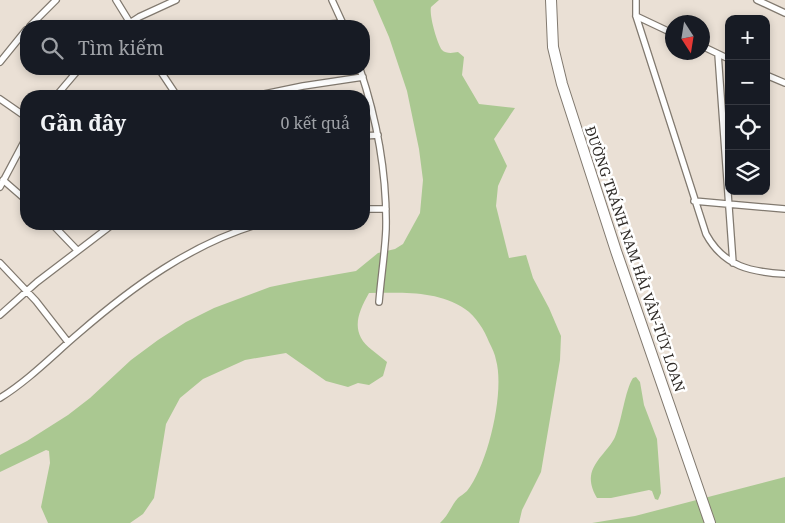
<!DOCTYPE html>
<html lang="vi">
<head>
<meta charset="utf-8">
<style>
	:root { --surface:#171b24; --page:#20242c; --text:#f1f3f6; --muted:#9ea1a6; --line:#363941 }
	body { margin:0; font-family:"Noto Serif",serif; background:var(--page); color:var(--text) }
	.controls { position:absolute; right:15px; top:15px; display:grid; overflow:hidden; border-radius:10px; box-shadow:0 2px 8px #0003 }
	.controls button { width:45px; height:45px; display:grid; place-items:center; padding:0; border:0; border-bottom:1px solid var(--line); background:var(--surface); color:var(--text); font:25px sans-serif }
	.compass { position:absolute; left:665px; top:15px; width:45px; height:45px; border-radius:50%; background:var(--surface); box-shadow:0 2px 8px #0003; rotate:168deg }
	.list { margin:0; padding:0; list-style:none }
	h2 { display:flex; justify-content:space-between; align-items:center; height:65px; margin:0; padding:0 20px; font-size:21px }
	h2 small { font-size:16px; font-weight:400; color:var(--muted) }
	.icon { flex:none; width:28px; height:28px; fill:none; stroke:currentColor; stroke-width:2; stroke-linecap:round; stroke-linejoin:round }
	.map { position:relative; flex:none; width:785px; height:523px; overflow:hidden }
	.search { position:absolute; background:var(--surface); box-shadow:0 2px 8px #0003; left:20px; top:20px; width:350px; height:55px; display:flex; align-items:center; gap:12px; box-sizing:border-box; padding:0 18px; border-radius:20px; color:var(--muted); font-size:19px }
	.panel { position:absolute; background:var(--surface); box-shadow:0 2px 8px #0003; left:20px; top:90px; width:350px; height:140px; border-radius:20px }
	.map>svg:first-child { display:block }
</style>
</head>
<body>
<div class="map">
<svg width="785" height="523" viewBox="0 0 785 523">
	<rect width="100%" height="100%" fill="#eae0d5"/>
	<path fill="#aac891" d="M373 0H439L431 7C429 15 437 43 442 50 446 54 453 53 458 52L464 57 462 75 479 104 515 108 494 139 507 166 498 186 496 206 509 258 526 255 533 278 549 308 561 336 560 360 541 472 522 510 519 523H440C448 516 451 506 458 498 460 496 464 494 467 491 488 465 505 392 496 360 495 354 492 348 489 342 485 331 475 315 465 309 436 290 402 293 369 293 357 314 350 333 372 350 377 354 382 358 387 362L383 376 369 385 358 383 348 387 326 381 286 353 245 360 203 379 180 398 166 424 154 498 143 514 130 523H48L41 507 50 463 49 451 46 450 0 472V455L27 441 68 415 90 398 131 360 158 340 186 322 214 308 270 287 299 281 356 271 378 253 395 249 403 244 420 213 423 180 419 149 407 91 389 37Z
		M636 377 640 382 644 405 657 439 661 493 658 500 655 499 652 491 649 490 611 498H597C593 492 590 483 591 476 593 461 609 450 615 437 622 420 625 390 633 378Z
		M785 477V523H592L635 516Z"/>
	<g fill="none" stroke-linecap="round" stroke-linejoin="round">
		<g stroke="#81796f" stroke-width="8">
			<path id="minor" d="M116 0 132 26
				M332 0 343 24
				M636 0V16L706 234C724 267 751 272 785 274
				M757 0 785 13
				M636 16 672 33
				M30 26 56 0
				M125 26 139 17 176 0
				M304 26 343 23
				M702 46 729 59
				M718 54 733 263
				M0 62 26 30
				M159 69 177 96
				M360 69C377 120 387 174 386 229 385 253 381 277 379 302
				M766 75 785 83
				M56 96 79 69
				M254 96 303 86 363 77
				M0 99 26 117
				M364 136 378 135
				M3 180 26 200
				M0 187 26 138
				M694 201 785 209
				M364 209H386
				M52 224 77 250
				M0 263 36 301 68 342
				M0 315 37 282 113 224
				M0 398C29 380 53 355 79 333 132 287 191 244 259 224"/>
		</g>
		<g stroke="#81796f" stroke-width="12">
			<path id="trunk" d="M551 0 553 47 562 84 616 251 710 523"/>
		</g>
		<use href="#minor" stroke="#fff" stroke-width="5.5"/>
		<use href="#trunk" stroke="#fff" stroke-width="10"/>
	</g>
	<g text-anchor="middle" stroke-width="5" stroke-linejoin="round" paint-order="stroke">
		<g font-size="14" fill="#2e2a26" stroke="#fff">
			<text transform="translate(635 259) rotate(71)" y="5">ĐƯỜNG TRÁNH NAM HẢI VÂN-TÚY LOAN</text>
		</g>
	</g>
</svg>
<div class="controls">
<button>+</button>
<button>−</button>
<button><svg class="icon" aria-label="locate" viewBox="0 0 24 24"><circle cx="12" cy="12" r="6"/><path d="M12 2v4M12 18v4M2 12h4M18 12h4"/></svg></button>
<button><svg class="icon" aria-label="layers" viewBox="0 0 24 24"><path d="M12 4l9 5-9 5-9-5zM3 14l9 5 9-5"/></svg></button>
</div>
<svg class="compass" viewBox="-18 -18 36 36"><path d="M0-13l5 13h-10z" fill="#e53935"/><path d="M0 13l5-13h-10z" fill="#9ea1a6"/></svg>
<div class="search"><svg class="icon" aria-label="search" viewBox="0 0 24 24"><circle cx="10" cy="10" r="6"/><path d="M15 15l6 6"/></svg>Tìm kiếm</div>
<section class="panel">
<h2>Gần đây<small>0 kết quả</small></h2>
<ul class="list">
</ul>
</section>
</div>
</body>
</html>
